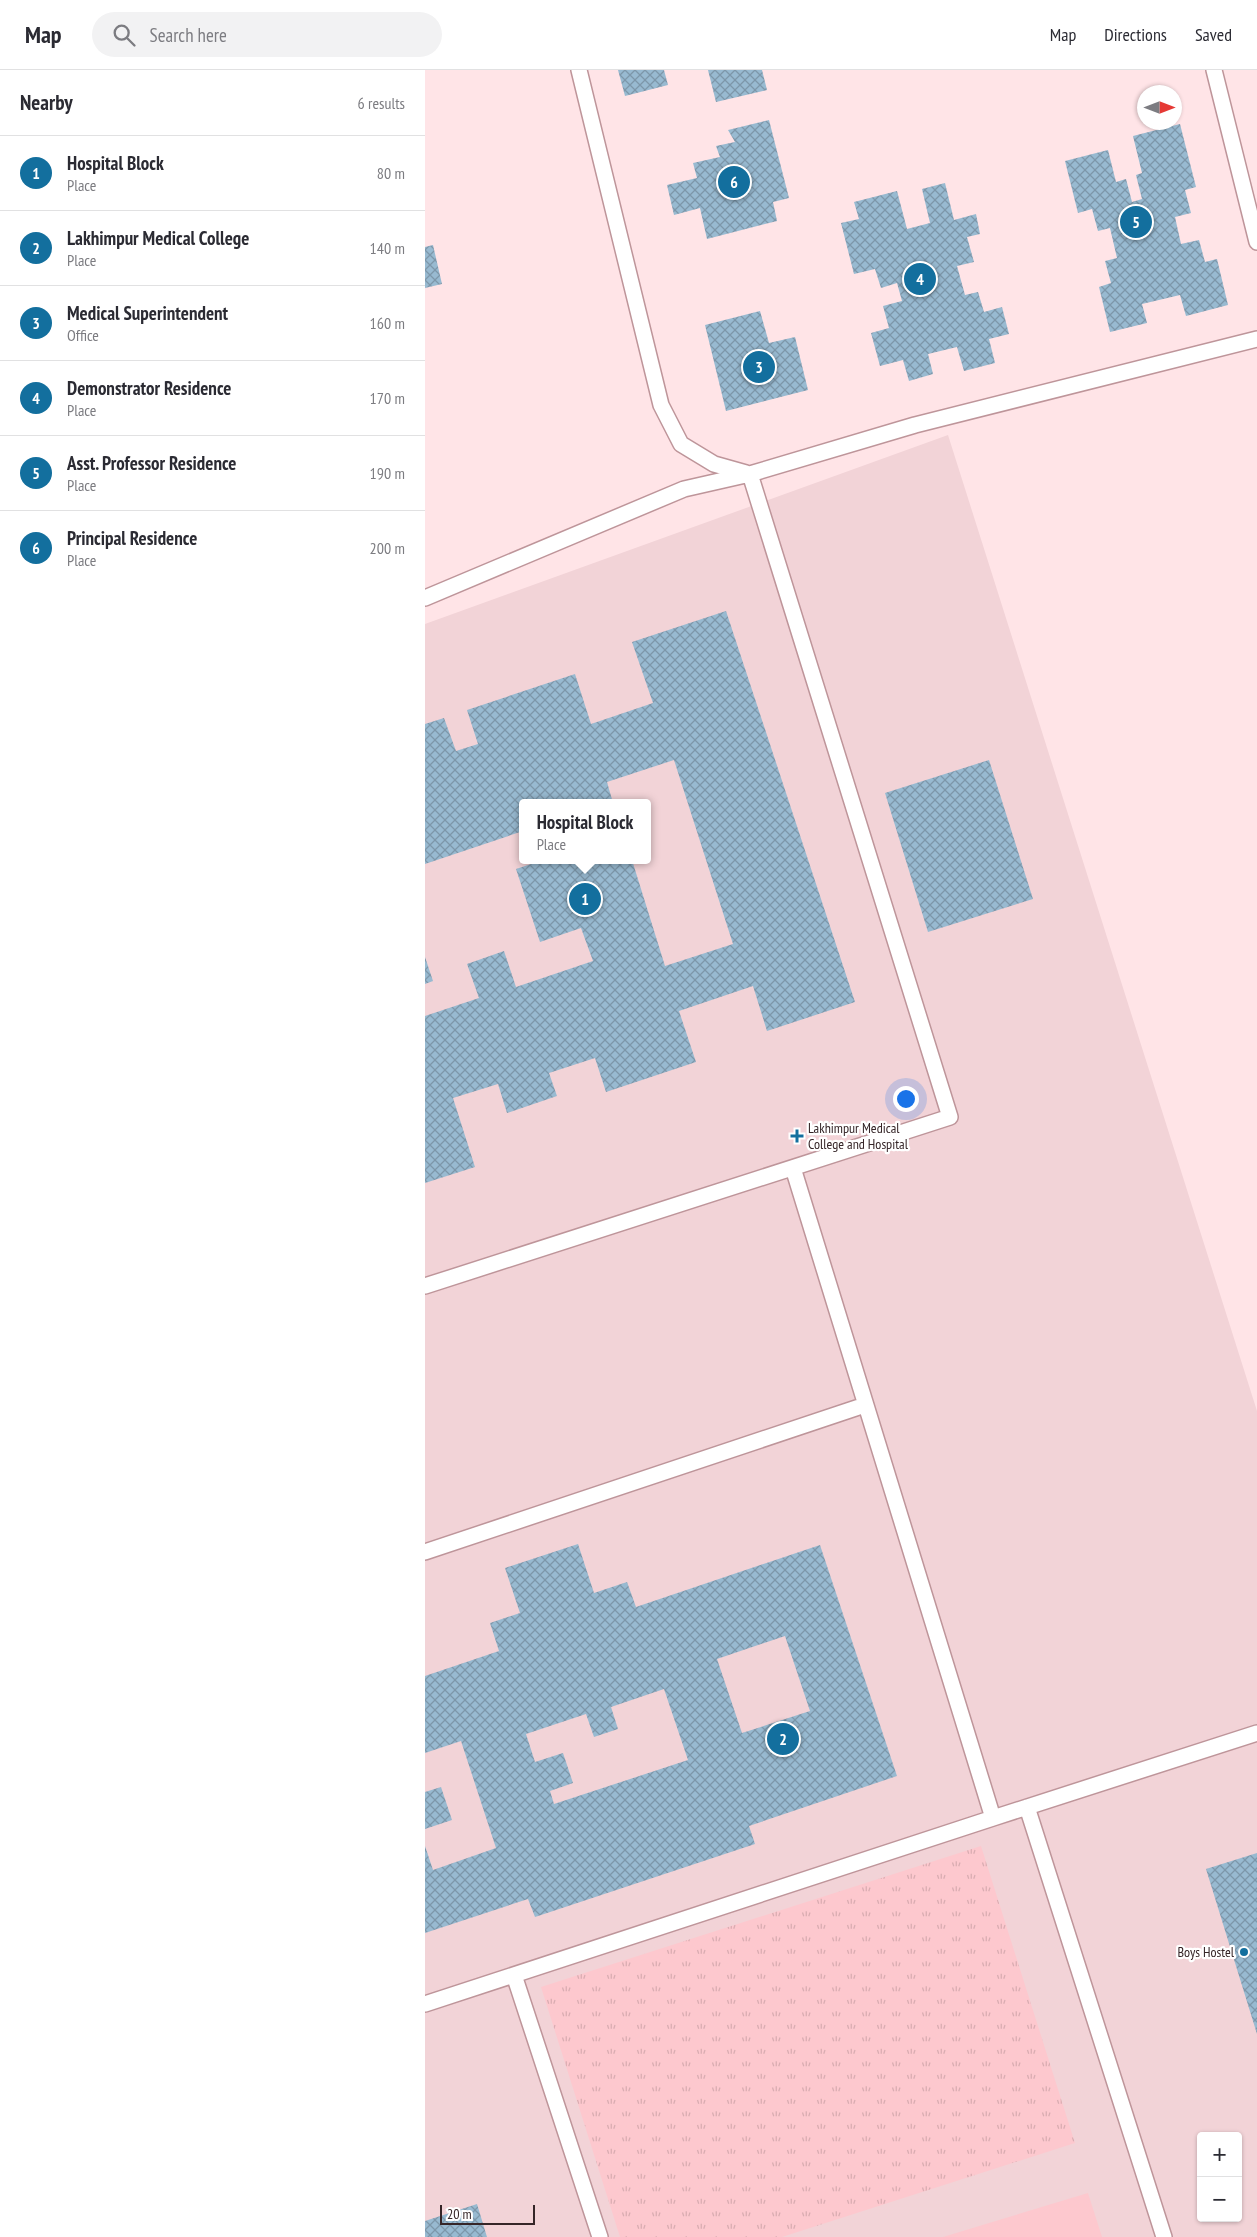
<!DOCTYPE html>
<html lang="en">
<head>
<meta charset="utf-8">
<style>
	:root { --surface:#fff; --page:#f2f2f3; --text:#2b2b33; --muted:#7c7c81; --line:#e1e1e2; --accent:#136f9e }
	body { margin:0; font-family:"PT Sans Narrow",sans-serif; background:var(--page); color:var(--text) }
	.controls { position:absolute; right:15px; bottom:15px; display:grid; overflow:hidden; border-radius:5px; box-shadow:0 1px 4px #0004 }
	.controls button { width:45px; height:45px; display:grid; place-items:center; padding:0; border:0; border-bottom:1px solid var(--line); background:var(--surface); color:var(--text); font:25px sans-serif }
	.compass { position:absolute; left:712px; top:15px; width:45px; height:45px; border-radius:50%; background:var(--surface); box-shadow:0 1px 4px #0004; rotate:90deg }
	.scale { position:absolute; left:15px; bottom:12px; width:95px; box-sizing:border-box; padding-left:5px; border:2px solid #352527; border-top:0; font-size:14px; line-height:18px; white-space:nowrap; color:#352527; -webkit-text-stroke:4px #fff; paint-order:stroke }
	.you { position:absolute; left:480px; top:1028px; width:18px; height:18px; margin:-12px; border:4px solid #fff; border-radius:50%; background:#1a73e8; box-shadow:0 0 0 8px #1a73e833 }
	.badge { display:grid; place-items:center; width:32px; height:32px; border-radius:50%; background:var(--accent); color:#fff; font-size:16px; font-weight:700 }
	.pin { position:absolute; translate:-50% -50%; border:2px solid #fff; box-shadow:0 1px 5px #0006 }
	.popup { position:absolute; left:94px; top:729px; width:132px; height:65px; box-sizing:border-box; display:grid; place-content:center; border-radius:5px; background:var(--surface); filter:drop-shadow(0 1px 4px #0005); font-size:16px; white-space:nowrap; color:var(--muted) }
	.popup b { font-size:19px; color:var(--text) }
	.popup::after { content:''; position:absolute; left:50%; top:100%; margin-left:-10px; border:10px solid transparent; border-top-color:var(--surface) }
	.list { margin:0; padding:0; list-style:none }
	h2 { display:flex; justify-content:space-between; align-items:center; height:65px; margin:0; padding:0 20px; font-size:21px }
	h2 small { font-size:16px; font-weight:400; color:var(--muted) }
	.list li { display:grid; grid-template-columns:32px 1fr auto; gap:15px; align-items:center; box-sizing:border-box; height:75px; padding:0 20px; border-top:1px solid var(--line) }
	.list b { display:block; font-size:19px; white-space:nowrap }
	.list p { margin:0; font-size:16px; white-space:nowrap; color:var(--muted) }
	.list em { font-size:16px; font-style:normal; color:var(--muted) }
	.icon { flex:none; width:28px; height:28px; fill:none; stroke:currentColor; stroke-width:2; stroke-linecap:round; stroke-linejoin:round }
	.map { position:relative; flex:none; width:832px; height:2167px; overflow:hidden }
	header { display:flex; align-items:center; gap:30px; box-sizing:border-box; height:70px; padding:0 25px; background:var(--surface); border-bottom:1px solid var(--line) }
	header strong { font-size:24px }
	nav { display:flex; gap:28px; margin-inline-start:auto; font-size:18px }
	.search { width:350px; height:45px; background:var(--page); display:flex; align-items:center; gap:12px; box-sizing:border-box; padding:0 18px; border-radius:28px; color:var(--muted); font-size:19px }
	main { display:flex }
	aside { flex:1; background:var(--surface) }
	.map>svg:first-child { display:block }
</style>
</head>
<body>
<header>
<strong>Map</strong>
<div class="search"><svg class="icon" aria-label="search" viewBox="0 0 24 24"><circle cx="10" cy="10" r="6"/><path d="M15 15l6 6"/></svg>Search here</div>
<nav><a>Map</a><a>Directions</a><a>Saved</a></nav>
</header>
<main>
<aside>
<h2>Nearby<small>6 results</small></h2>
<ul class="list">
<li><span class="badge">1</span><div><b>Hospital Block</b><p>Place</p></div><em>80 m</em></li>
<li><span class="badge">2</span><div><b>Lakhimpur Medical College</b><p>Place</p></div><em>140 m</em></li>
<li><span class="badge">3</span><div><b>Medical Superintendent</b><p>Office</p></div><em>160 m</em></li>
<li><span class="badge">4</span><div><b>Demonstrator Residence</b><p>Place</p></div><em>170 m</em></li>
<li><span class="badge">5</span><div><b>Asst. Professor Residence</b><p>Place</p></div><em>190 m</em></li>
<li><span class="badge">6</span><div><b>Principal Residence</b><p>Place</p></div><em>200 m</em></li>
</ul>
</aside>
<div class="map">
<svg width="832" height="2167" viewBox="0 0 832 2167">
	<defs>
		<pattern id="park-tufts" width="24" height="20" patternUnits="userSpaceOnUse" patternTransform="scale(1.25)"><rect width="24" height="20" fill="#fdc8ce"/><path d="M3 7l-1-3M5 7V3M7 7l1-3M15 17l-1-3M17 17v-4M19 17l1-3" fill="none" stroke="#d9acb1"/></pattern>
		<pattern id="building-cross-hatch" width="8" height="8" patternUnits="userSpaceOnUse" patternTransform="scale(1.25)"><rect width="8" height="8" fill="#98bad1"/><path d="M0 0l8 8M0 8l8-8" fill="none" stroke="#7d97aa"/></pattern>
	</defs>
	<rect width="100%" height="100%" fill="#ffe4e7"/>
	<path fill="#f2d3d7" fill-rule="evenodd" d="M523 365 832 1341V2167H0V554ZM98 733H222V790H98ZM776 2066H813V2148H776Z"/>
	<path fill="url(#park-tufts)" d="M556 1776 650 2073 357 2167H195L116 1917Z"/>
	<path fill="#fdc8ce" d="M663 2123 677 2167H518Z"/>
	<path fill="url(#building-cross-hatch)" fill-rule="evenodd" d="M193 0H239L243 15 200 26Z
		M283 0H337L342 20 291 32Z
		M344 50 364 128 348 132 352 151 282 169 275 138 249 145 242 115 272 108 268 93 295 87 291 76 310 72 303 60Z
		M755 54 771 117 760 120 766 143 750 147 756 174 774 170 780 192 792 189 803 235 761 246 755 225 717 234 722 253 685 262 674 217 686 213 680 191 692 188 685 158 673 161 667 139 653 143 640 91 683 80 691 112 701 109 707 132 717 129 711 105 717 103 708 66Z
		M520 113 529 150 551 144 555 164 542 167 549 192 532 196 540 225 553 222 559 242 577 237 584 264 564 269 570 293 539 301 532 277 503 284 508 304 484 311 478 290 455 296 446 263 464 258 458 236 477 231 472 213 456 218 450 199 429 204 416 153 434 149 429 132 472 121 482 159 505 153 497 119Z
		M8 175 17 214 0 218V177Z
		M335 241 344 273 370 267 383 320 301 341 280 255Z
		M301 541 430 932 342 961 328 916 254 941 271 992 181 1022 170 988 124 1003 132 1026 82 1043 73 1014 28 1028 50 1097 0 1113V946L54 928 42 894 79 881 91 917 168 891 156 858 115 872 91 799 118 790H207L240 896 308 874 249 690 182 712 188 733H98V761L0 794V654L19 648 31 681 53 674 42 640 150 604 166 654 228 633 207 572Z
		M564 690 608 829 503 862 460 723Z
		M0 887 8 911 0 914Z
		M153 1474 169 1523 202 1512 211 1537 395 1475 472 1706 324 1756 330 1774 110 1847 103 1829 0 1863V1776L8 1800 71 1778 36 1671 0 1683V1606L74 1581 65 1553 95 1543 80 1498ZM360 1566 385 1641 317 1663 292 1589ZM239 1619 263 1690 129 1734 125 1721 148 1713 138 1683 110 1692 101 1664 161 1644 169 1667 193 1659 186 1637Z
		M16 1717 27 1750 0 1759V1722Z
		M832 1783V1964L781 1799Z
		M52 2134 62 2167H0V2151Z"/>
	<g fill="none" stroke-linecap="round" stroke-linejoin="round">
		<g stroke="#be959a" stroke-width="18">
			<path id="lane" d="M154 0 236 335 256 374 289 394 321 403
				M789 0 832 172
				M0 528 259 419 325 404 490 355 832 269
				M0 1216 525 1047 325 404
				M0 1482 440 1335
				M602 1737 739 2167
				M568 1748 832 1663
				M89 1905 175 2167
				M0 1934 568 1748 368 1098"/>
		</g>
		<use href="#lane" stroke="#fff" stroke-width="15"/>
	</g>
	<g fill="#136f9e" stroke="#fff" stroke-width="2">
		<path d="M369.5 1058.5h5v5h5v5h-5v5h-5v-5h-5v-5h5z"/>
		<circle cx="819" cy="1882" r="5"/>
	</g>
	<g text-anchor="middle" stroke-width="4.5" stroke-linejoin="round" paint-order="stroke">
		<g font-size="14" fill="#352527" stroke="#fff" text-anchor="start">
			<text x="383" y="1063">Lakhimpur Medical<tspan x="383" dy="16">College and Hospital</tspan></text>
			<text x="809" y="1887" text-anchor="end">Boys Hostel</text>
		</g>
	</g>
</svg>
<div class="controls">
<button>+</button>
<button>−</button>
</div>
<svg class="compass" viewBox="-18 -18 36 36"><path d="M0-13l5 13h-10z" fill="#e53935"/><path d="M0 13l5-13h-10z" fill="#7c7c81"/></svg>
<div class="scale">20 m</div>
<div class="you"></div>
<div class="pin badge" style="left:160px;top:829px">1</div>
<div class="popup"><b>Hospital Block</b>Place</div>
<div class="pin badge" style="left:358px;top:1669px">2</div>
<div class="pin badge" style="left:334px;top:297px">3</div>
<div class="pin badge" style="left:495px;top:209px">4</div>
<div class="pin badge" style="left:711px;top:152px">5</div>
<div class="pin badge" style="left:309px;top:112px">6</div>
</div>
</main>
</body>
</html>
